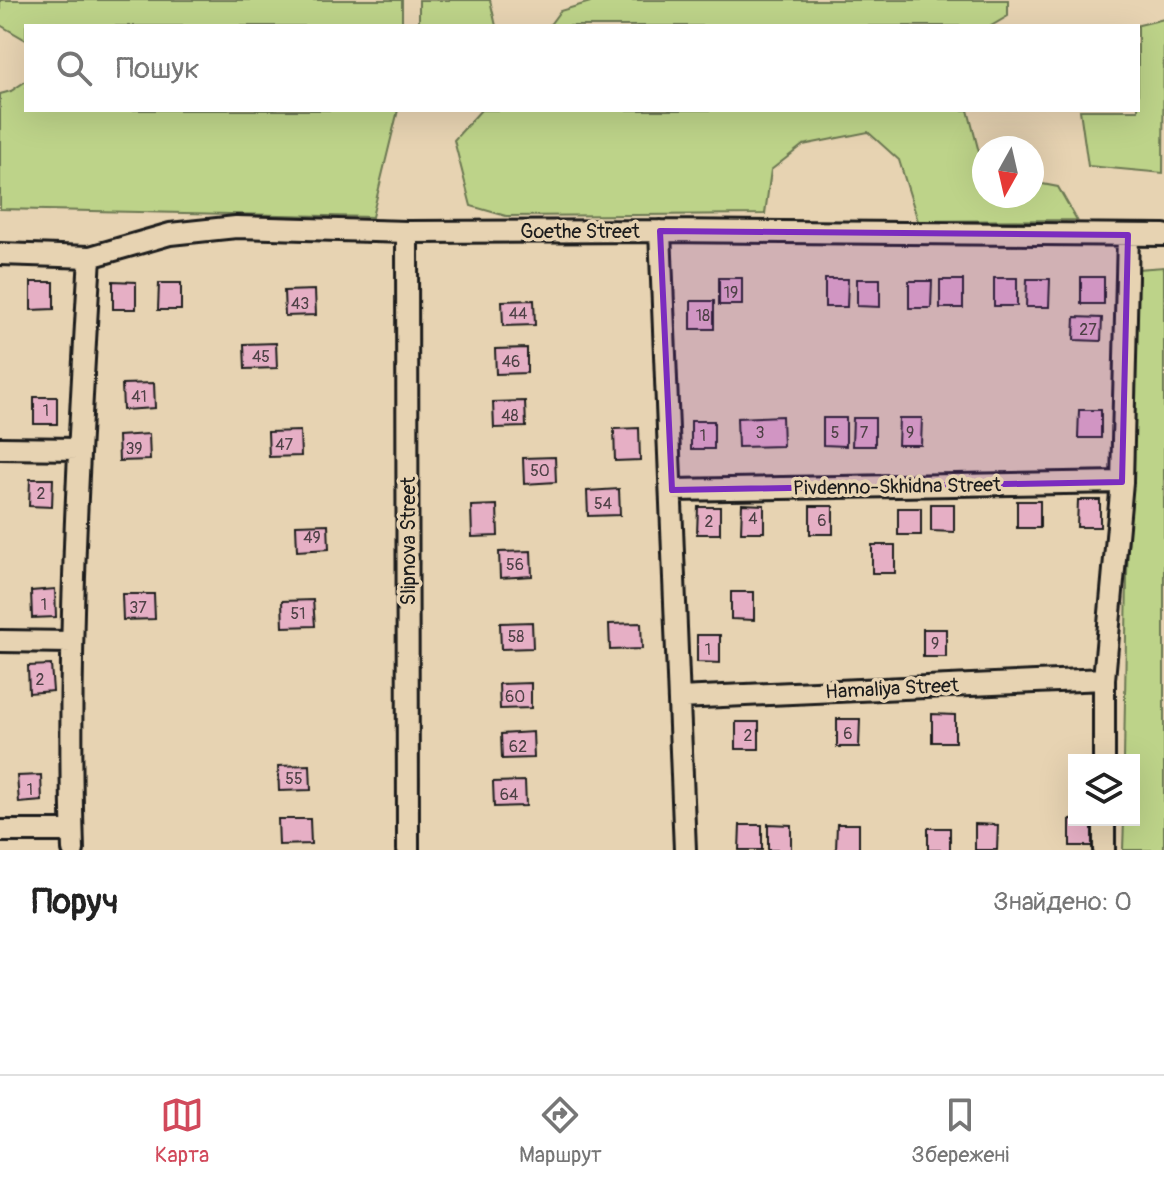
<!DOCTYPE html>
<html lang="uk">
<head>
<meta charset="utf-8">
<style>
	:root { --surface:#fff; --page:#f2f2f2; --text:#222; --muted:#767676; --line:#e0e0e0; --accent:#d1495b }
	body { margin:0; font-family:Pangolin,sans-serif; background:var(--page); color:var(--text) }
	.controls { position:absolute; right:24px; bottom:24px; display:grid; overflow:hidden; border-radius:0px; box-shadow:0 8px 32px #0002 }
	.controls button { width:72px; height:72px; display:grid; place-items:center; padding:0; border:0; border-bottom:2px solid var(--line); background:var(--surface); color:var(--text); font:40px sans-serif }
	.compass { position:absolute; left:972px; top:136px; width:72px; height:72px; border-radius:50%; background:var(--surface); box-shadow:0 8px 32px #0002; rotate:188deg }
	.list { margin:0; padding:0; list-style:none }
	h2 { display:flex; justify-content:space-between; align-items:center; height:104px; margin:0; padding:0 32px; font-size:34px }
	h2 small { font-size:26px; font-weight:400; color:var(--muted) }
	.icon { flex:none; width:44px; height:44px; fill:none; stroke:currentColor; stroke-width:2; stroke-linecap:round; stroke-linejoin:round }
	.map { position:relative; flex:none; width:1164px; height:850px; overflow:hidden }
	.search { position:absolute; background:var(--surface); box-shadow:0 8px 32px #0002; left:24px; right:24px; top:24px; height:88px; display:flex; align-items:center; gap:20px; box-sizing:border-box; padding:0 28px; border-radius:0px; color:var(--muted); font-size:30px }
	.sheet { height:224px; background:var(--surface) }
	nav { display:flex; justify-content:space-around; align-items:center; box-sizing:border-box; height:112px; border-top:2px solid var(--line); background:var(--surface); font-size:22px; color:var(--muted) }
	nav a { display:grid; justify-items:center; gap:4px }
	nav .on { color:var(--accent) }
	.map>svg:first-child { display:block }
</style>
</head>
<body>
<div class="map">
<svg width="1164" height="850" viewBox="0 0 1164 850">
	<rect width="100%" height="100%" fill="#e7d3b2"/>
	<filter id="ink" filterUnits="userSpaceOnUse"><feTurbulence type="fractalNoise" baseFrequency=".0125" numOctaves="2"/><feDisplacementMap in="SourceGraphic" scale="16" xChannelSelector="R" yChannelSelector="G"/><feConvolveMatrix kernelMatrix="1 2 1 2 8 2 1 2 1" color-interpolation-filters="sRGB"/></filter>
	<g filter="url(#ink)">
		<path fill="#bdd389" stroke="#6c7852" stroke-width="2" d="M0 0H402V26H26V40L0 25Z
			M419 0H490L496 26H419Z
			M597 0H1008V16L991 26H549L560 11Z
			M1164 19 1163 173 1088 166 1080 110H1138V26H1135Z
			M26 81V110H398L372 217 0 209V94L11 91Z
			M481 110H968L980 156 984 159V196H1032V182L1058 187 1077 220 918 221 899 160 868 132 803 145 771 170 765 214 506 216 471 206 454 140Z
			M1164 267V850H1123L1124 820H1134V760H1124L1127 576 1137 269Z"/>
		<path fill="#e6afc5" stroke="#1c1c1c" stroke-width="2" d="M1081 277H1104V304H1081Z
			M719 278H742V305H719Z
			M994 278H1017V306H994Z
			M825 279H848L847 307H825Z
			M857 279H880V307L857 306Z
			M1027 279H1050L1049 307H1026Z
			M940 280H963V308H940Z
			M113 281 136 282V309H113Z
			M909 281H932L931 308H909Z
			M31 282H54V309L31 310Z
			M159 283H181V310H158Z
			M315 290 316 315 285 316 284 291Z
			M534 300 535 325 503 326 502 301Z
			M691 301H714V329H691Z
			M1075 317 1102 318 1101 341 1074 340Z
			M276 343 277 368 245 369 244 344Z
			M527 348V373L496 374 495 349Z
			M154 383 155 408 123 410 122 384Z
			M34 397H57V424H34Z
			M525 401 526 427 494 428 493 402Z
			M1079 410H1101V438H1078Z
			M782 416 783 446 738 447 737 418Z
			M823 418H846V446L823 445Z
			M853 418H875V446H852Z
			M899 418H922L921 445H898Z
			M691 421H714V449H691Z
			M639 428 640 460 615 461 614 429Z
			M300 431 301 456 269 457 268 432Z
			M149 434 150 460 119 461 118 436Z
			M555 457 556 482 524 484 523 458Z
			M30 479H53L52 507 29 506Z
			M619 489 620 515 588 516 587 491Z
			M1078 500H1100V527H1077Z
			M1017 501H1040V528H1017Z
			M742 504 764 505V532H741Z
			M931 504H954V532L931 531Z
			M497 505 498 536 472 537 471 506Z
			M810 506H833V534H810Z
			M698 507H720V534H697Z
			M898 508H921V535H898Z
			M328 524 329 549 297 551 296 525Z
			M872 545H895V573H872Z
			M531 551 532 576 500 578 499 552Z
			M55 589 56 617 32 618 31 591Z
			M731 592H754V620L731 619Z
			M122 594H154L155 619 123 620Z
			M313 600 315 626 283 627 282 601Z
			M532 622 533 648 501 649 500 623Z
			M641 623 642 649 610 650 609 624Z
			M923 629H946V657H923Z
			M697 635H720V663L697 662Z
			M51 665 53 691 29 693 28 666Z
			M531 683V708L500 709 499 684Z
			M932 714 955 715V742H932Z
			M837 719H860L859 747H837Z
			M736 722H759V749H736Z
			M533 732 534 758 502 759 501 734Z
			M310 765 311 790 279 791 278 766Z
			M41 775 42 801 19 803 17 776Z
			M525 781 526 806 494 807 493 782Z
			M278 819H310L311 844 279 845Z
			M1070 819 1092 820V846H1070Z
			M768 824 791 825V850H768Z
			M837 824H859V850H836Z
			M975 824 998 825 997 850H975Z
			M740 825H762V850H739Z
			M928 828H950V850H928Z"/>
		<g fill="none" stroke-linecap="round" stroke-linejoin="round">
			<g stroke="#1c1c1c" stroke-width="26">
				<path id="minor" d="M660 231 685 850
					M407 232 408 850
					M0 254 90 257 170 234 236 227 407 232 660 231 1164 235
					M0 448 78 449
					M672 490 1122 482
					M0 641 72 642
					M679 698 1104 679
					M1104 760V679L1122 482 1128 235
					M1104 820V850
					M0 831H72
					M73 850C67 652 78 454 90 257"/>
			</g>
			<use href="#minor" stroke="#e7d3b2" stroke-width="20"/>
		</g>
	</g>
	<path fill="#7b2cbf" fill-opacity="0.2" stroke="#7b2cbf" stroke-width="6" stroke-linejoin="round" d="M660 231 1128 235 1122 482 672 490Z"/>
	<g text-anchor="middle" stroke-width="7" stroke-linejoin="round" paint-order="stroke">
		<g font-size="16" fill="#4e4146">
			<text x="731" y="298">19</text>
			<text x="300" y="309">43</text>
			<text x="518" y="319">44</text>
			<text x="703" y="321">18</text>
			<text x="1088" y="335">27</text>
			<text x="261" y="362">45</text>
			<text x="511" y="367">46</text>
			<text x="139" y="402">41</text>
			<text x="46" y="416">1</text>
			<text x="510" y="421">48</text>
			<text x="760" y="438">3</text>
			<text x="835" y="438">5</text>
			<text x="864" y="438">7</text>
			<text x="910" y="438">9</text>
			<text x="703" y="441">1</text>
			<text x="284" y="450">47</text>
			<text x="134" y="454">39</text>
			<text x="540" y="476">50</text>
			<text x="41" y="499">2</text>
			<text x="603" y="509">54</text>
			<text x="753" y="524">4</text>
			<text x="822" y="526">6</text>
			<text x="709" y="527">2</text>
			<text x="312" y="543">49</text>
			<text x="515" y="570">56</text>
			<text x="44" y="610">1</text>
			<text x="138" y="613">37</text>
			<text x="298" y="619">51</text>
			<text x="516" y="642">58</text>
			<text x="935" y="649">9</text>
			<text x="708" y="655">1</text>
			<text x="40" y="685">2</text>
			<text x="515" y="702">60</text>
			<text x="848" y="739">6</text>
			<text x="748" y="741">2</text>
			<text x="518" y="752">62</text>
			<text x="294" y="784">55</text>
			<text x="30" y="795">1</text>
			<text x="509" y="800">64</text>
		</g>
		<g font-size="20" fill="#1c1c1c" stroke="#e7d3b2">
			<text x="580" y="238">Goethe Street</text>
			<text transform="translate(897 486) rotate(-1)" y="7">Pivdenno-Skhidna Street</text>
			<text transform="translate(408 541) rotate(-90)" y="7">Slipnova Street</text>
			<text transform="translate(892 688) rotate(-3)" y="7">Hamaliya Street</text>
		</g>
	</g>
</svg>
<div class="controls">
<button><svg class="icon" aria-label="layers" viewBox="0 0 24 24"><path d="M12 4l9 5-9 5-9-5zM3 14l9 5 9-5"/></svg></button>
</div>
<svg class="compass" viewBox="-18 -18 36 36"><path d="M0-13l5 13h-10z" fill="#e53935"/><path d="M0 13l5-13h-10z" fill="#767676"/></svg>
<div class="search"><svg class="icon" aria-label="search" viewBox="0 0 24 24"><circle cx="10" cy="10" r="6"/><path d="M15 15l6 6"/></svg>Пошук</div>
</div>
<section class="sheet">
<h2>Поруч<small>Знайдено: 0</small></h2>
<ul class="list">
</ul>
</section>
<nav>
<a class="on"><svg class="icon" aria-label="map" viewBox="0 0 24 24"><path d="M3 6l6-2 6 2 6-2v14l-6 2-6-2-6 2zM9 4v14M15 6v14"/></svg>Карта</a>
<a><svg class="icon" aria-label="directions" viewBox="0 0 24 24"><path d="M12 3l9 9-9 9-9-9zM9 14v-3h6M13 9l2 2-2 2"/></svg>Маршрут</a>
<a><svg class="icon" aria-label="saved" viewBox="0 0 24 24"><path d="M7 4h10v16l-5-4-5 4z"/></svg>Збережені</a>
</nav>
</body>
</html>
